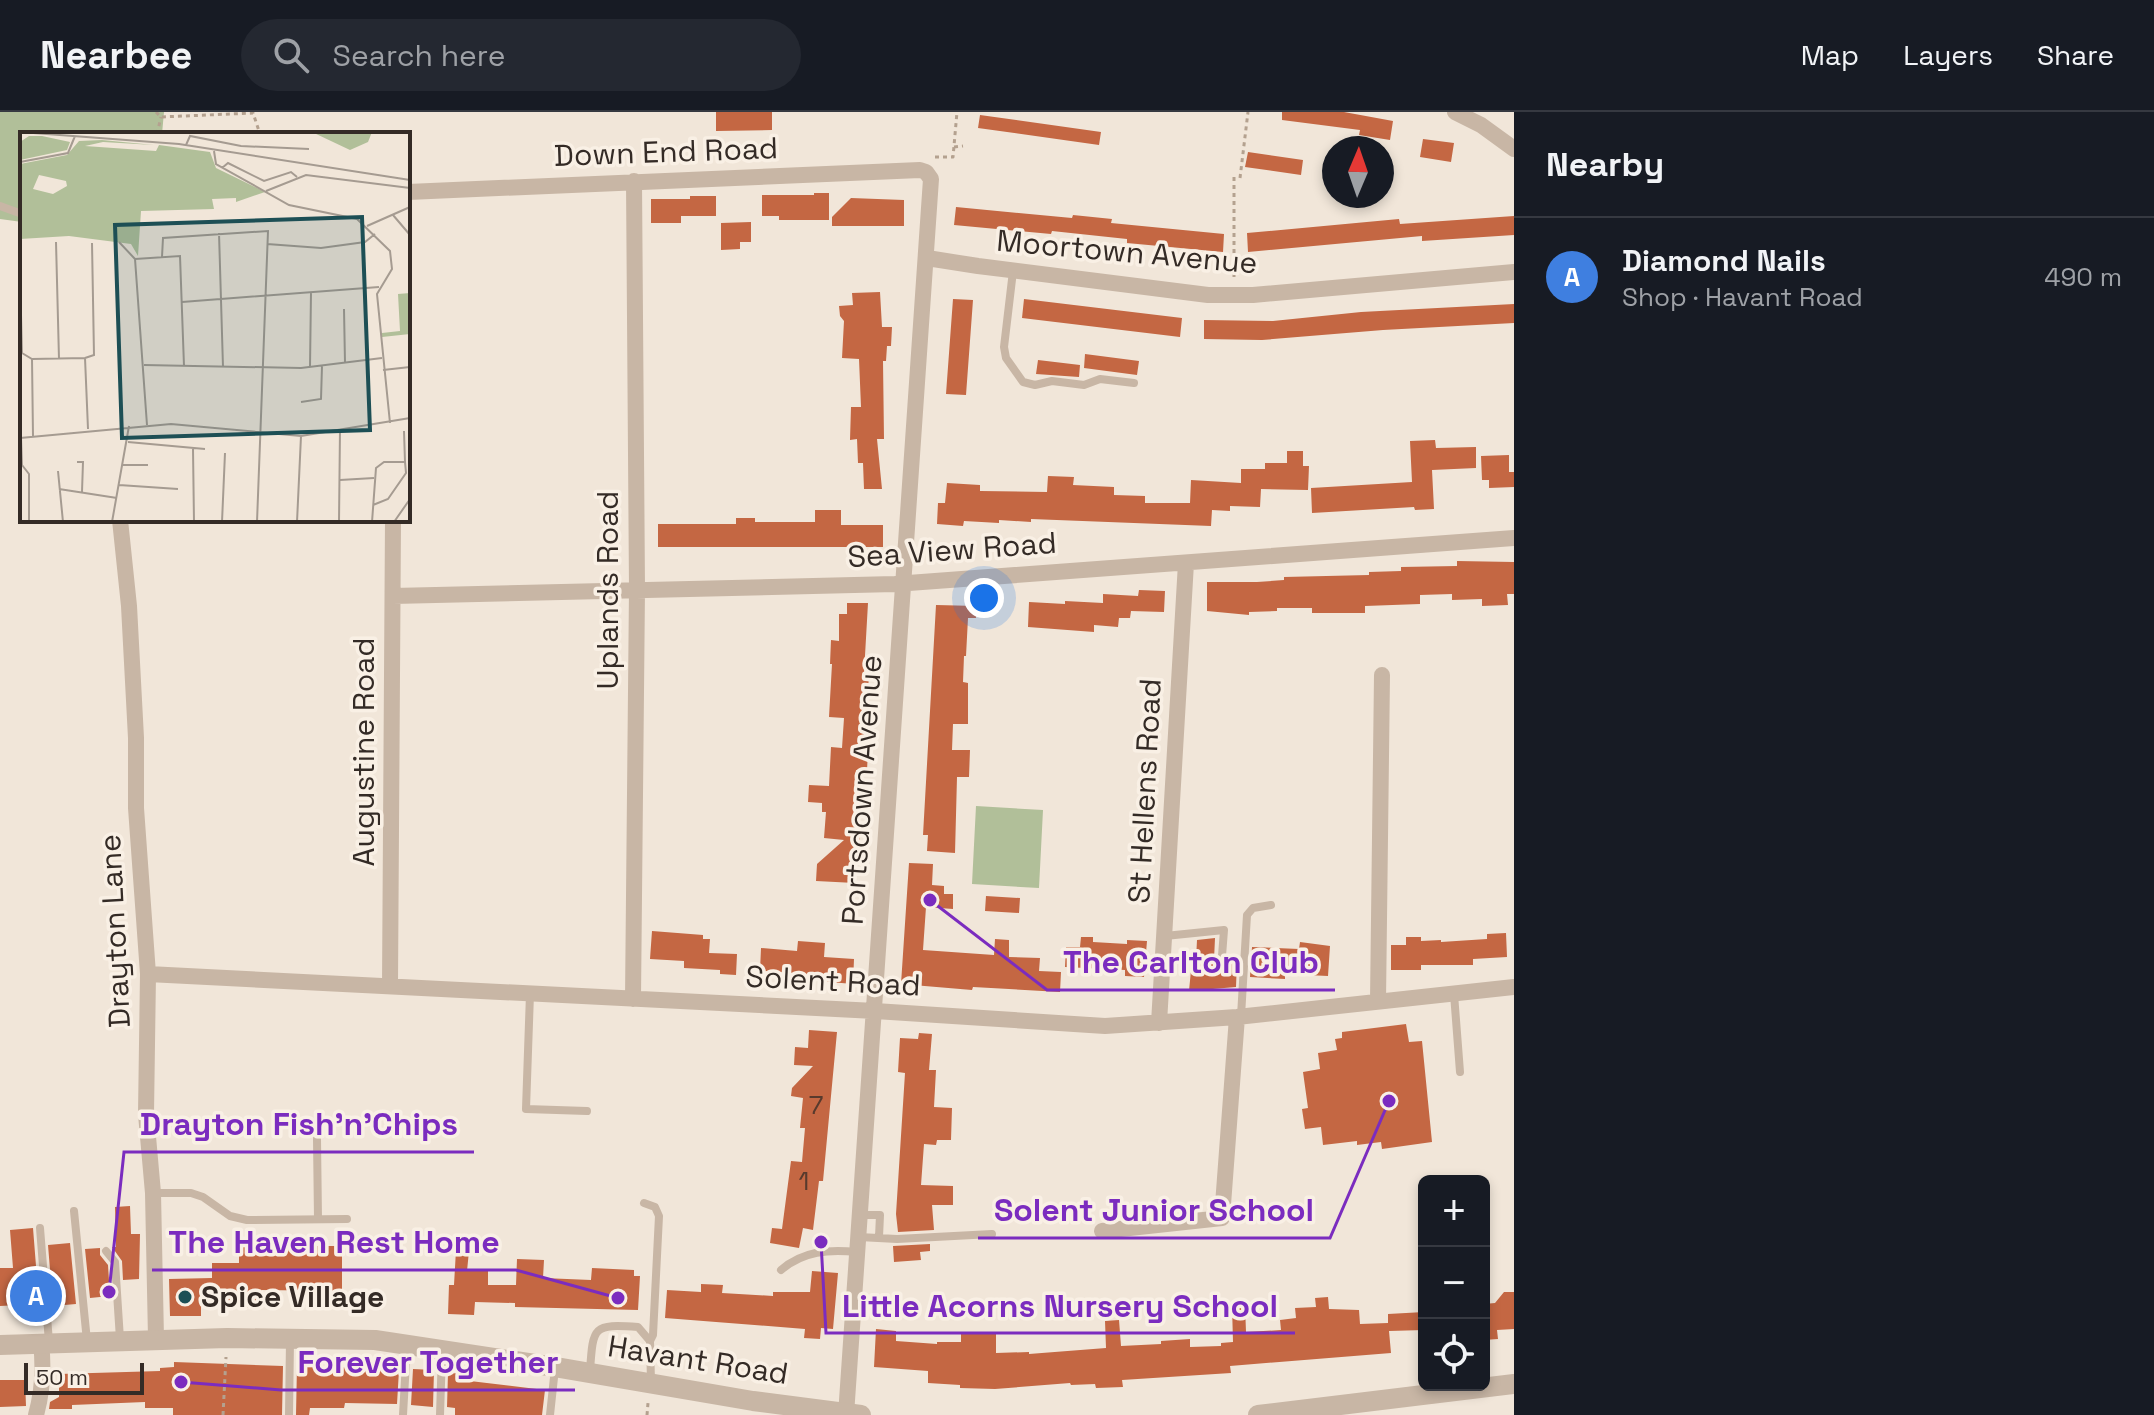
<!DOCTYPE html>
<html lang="en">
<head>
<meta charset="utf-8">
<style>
	:root { --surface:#171b24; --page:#242831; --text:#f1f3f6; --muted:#9ea1a6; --line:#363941; --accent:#92a9ae }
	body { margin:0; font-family:"Space Grotesk",sans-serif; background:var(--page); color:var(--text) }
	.controls { position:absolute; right:24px; bottom:24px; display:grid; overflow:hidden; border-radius:12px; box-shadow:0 4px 12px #0003 }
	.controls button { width:72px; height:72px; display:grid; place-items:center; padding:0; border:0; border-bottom:2px solid var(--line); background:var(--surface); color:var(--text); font:40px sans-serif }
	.compass { position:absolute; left:1322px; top:24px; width:72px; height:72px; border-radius:50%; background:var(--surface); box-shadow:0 4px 12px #0003; rotate:2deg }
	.scale { position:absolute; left:24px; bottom:20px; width:120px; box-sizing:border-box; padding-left:8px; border:4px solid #342b26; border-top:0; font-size:22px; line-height:28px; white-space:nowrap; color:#342b26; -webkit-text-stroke:6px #f9f0e5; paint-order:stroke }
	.you { position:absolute; left:984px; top:486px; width:28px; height:28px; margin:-20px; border:6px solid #fff; border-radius:50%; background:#1a73e8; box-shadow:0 0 0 12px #1a73e833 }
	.badge { display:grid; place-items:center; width:52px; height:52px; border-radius:50%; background:var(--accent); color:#fff; font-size:26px; font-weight:700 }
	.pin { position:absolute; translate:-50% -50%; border:4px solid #fff; box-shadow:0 2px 8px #0006 }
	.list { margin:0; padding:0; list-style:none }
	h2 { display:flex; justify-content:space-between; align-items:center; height:104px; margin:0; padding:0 32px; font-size:34px }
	h2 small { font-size:26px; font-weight:400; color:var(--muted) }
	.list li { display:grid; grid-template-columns:52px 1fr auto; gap:24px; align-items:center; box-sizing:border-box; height:120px; padding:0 32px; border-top:2px solid var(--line) }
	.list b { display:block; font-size:30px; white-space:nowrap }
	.list p { margin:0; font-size:26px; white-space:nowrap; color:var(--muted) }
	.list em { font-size:26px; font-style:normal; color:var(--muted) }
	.icon { flex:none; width:44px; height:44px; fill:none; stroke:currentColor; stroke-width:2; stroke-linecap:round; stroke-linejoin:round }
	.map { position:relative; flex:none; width:1514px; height:1303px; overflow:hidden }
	header { display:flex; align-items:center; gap:48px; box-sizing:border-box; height:112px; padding:0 40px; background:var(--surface); border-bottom:2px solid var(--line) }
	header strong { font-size:38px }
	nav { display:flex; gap:44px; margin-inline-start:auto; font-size:28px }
	.search { width:560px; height:72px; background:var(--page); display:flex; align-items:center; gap:20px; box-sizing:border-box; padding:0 28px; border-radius:44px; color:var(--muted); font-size:30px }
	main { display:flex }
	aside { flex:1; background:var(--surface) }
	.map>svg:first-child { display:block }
</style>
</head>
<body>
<header>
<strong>Nearbee</strong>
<div class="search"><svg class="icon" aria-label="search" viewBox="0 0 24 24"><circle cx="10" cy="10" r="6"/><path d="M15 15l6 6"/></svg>Search here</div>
<nav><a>Map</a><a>Layers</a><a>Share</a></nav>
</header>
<main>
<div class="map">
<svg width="1514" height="1303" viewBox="0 0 1514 1303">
	<rect width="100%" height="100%" fill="#f1e6d9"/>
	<path fill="#b1bf99" d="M0 0H164L162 22H22V110L0 107Z
		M976 694 1043 698 1039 776 972 772Z"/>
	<path fill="#c46743" d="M716 0H772V18L716 19Z
		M1282 0H1344L1393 9 1390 28 1359 23 1360 18 1282 8Z
		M980 3 1101 20 1099 33 978 16Z
		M1423 27 1454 31 1451 50 1420 45Z
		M1248 40 1303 48 1301 63 1245 55Z
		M814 81H829V108H779V104H762V83H814Z
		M690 84H716V104H681V111H651V87H690Z
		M851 86 904 88V114H832V105Z
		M956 95 1072 106 1073 103 1112 107 1111 111 1224 122 1223 140 1127 131V127L1052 119 1051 122 954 113Z
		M1514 104V123L1422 129V124L1248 140 1247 121 1399 107 1400 112Z
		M751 110V130H740V137L721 138V111Z
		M880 180 882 215H892L891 234H887L886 249H883L884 327H877L882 377H864L863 351H858L857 327 850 328 851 295H861L859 247 842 246 844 209 840 204 839 194 853 193 852 181Z
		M953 187 973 188 966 283 946 282Z
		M1024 187 1182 206 1180 225 1022 206Z
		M1514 192V211L1383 218 1262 228 1204 227V208L1273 209 1361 200Z
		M1085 242 1139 249 1137 263 1084 256Z
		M1038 248 1080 253 1079 265 1036 262Z
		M1435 328 1436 336 1476 335V356L1432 358 1434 397 1415 398 1414 395 1312 401 1311 376 1412 370 1410 329Z
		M1287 339H1303V354H1309L1308 378 1261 377 1260 395 1230 394V399L1212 398 1211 414 1031 407V410L999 408V411L964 409 963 414 937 412 938 391H945L947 371 980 373V379L1047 380 1048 364 1074 365 1073 373 1114 375V383L1145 384V391H1190L1191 368 1241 371V357H1265V351H1287Z
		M1509 343V360H1514V375L1489 376V368H1482L1481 344Z
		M815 398H841V413H883V435H658V412H736V406H755V410H815Z
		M1457 449 1514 450V482H1507L1508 493 1482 494V487L1452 488V482L1420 483V492L1365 494V501H1312V496H1277V499L1249 500V503L1207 499V470H1257L1284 468V465L1369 463V460L1401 459V455L1457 454Z
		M1139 478 1165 479 1164 500 1131 499 1130 506H1119L1118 515 1094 513V520L1028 515 1029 490 1065 492V489L1103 491V482L1138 484Z
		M847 491H868L864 561H869L865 637H868L867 659 856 658 853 709 861 710 855 771 816 769 817 752 844 728 824 726 826 700H822V691L808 690 809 673 829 674 831 635 842 636 844 606 829 605 832 552H830L831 528 839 529V502H847Z
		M936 493 977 494 976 506H968L966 544H964L963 570 968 571V612H953L952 638H970L969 665H957L955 741 927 739 928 723H923Z
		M909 751 933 752 932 773 944 774V782H953V797L926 795 923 838 994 843 995 827 1009 828V845L1040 846 1039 859 1061 860 1060 880 973 875 972 878 901 872Z
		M986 784 1020 786 1019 801 985 799Z
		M652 819 703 823V827H710L709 841 737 842 736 863 720 862V858L684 856V849L650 847Z
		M1506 821 1507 845 1473 847V853H1421V858H1391V833H1406V825H1421V829L1441 828V830L1487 827V822Z
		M1081 825H1093V830L1127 832V828L1147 829 1144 865 1125 864V858L1065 855 1066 835H1080Z
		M1215 826 1214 848 1222 851 1237 849 1236 875 1189 879 1192 848H1196L1197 828Z
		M798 829 825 831 824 845 854 847 853 872 795 867 796 861 760 859 761 836 797 839Z
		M1300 830 1330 834 1328 864 1285 862V867L1250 865 1252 835 1299 837Z
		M1406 912 1409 930 1422 929 1432 1030 1382 1037 1381 1030 1357 1033V1029L1323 1033 1321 1015 1305 1017 1302 997 1308 996 1303 960 1320 957 1318 941 1337 938 1335 927 1342 926V920Z
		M809 918 837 920 823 1069H819L813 1118 803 1116 799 1136 770 1131 772 1116 782 1117 791 1049 802 1050 805 1016H800L803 986 791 984 792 976 813 954 794 953 795 935 808 936Z
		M919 921 932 922 929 958H936L934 995 952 996 951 1028H937L936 1033 924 1032 921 1073 953 1074V1093H932L934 1118 898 1120 896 1102 905 961 898 960 900 926 918 927Z
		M130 1094 131 1122H140L139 1167 123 1168 122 1149 112 1135H116L115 1095Z
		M33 1116 39 1192 0 1194V1156H13L10 1118Z
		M70 1131 76 1192 53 1194 48 1133Z
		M930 1132V1139L920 1140 921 1148 894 1150 893 1134Z
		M239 1134H342V1179L262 1178V1196L201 1195V1204H170L169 1167 212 1166V1151H239Z
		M100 1136V1143L108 1153 110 1184 90 1186 85 1137Z
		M456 1138 469 1139 467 1159H488V1173H516L517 1147 544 1148 543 1166 591 1168 592 1156 634 1158V1164H640L638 1198 515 1195V1191L475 1190 474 1203 448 1202 449 1173H454Z
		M812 1159 838 1161 833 1217 821 1216 820 1227 804 1226 805 1217 665 1206 667 1178 701 1180V1172L723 1173 722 1181 773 1184V1180H810Z
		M1504 1180H1514V1217L1497 1218 1498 1227 1484 1228V1192L1495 1191Z
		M1328 1185 1329 1197 1359 1198 1360 1212 1388 1211V1202L1424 1200V1218L1389 1219 1391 1241 1230 1254 1231 1261 1122 1268 1123 1275 1096 1276 1095 1272 1071 1273 1070 1271 995 1277 960 1276V1273L928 1271V1259L874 1255 876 1217 896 1219V1229L937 1232V1230H961V1220H996V1241L1029 1240V1242L1106 1236 1105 1209 1119 1208 1121 1234 1161 1232V1229L1190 1227V1235L1221 1234V1231L1233 1230 1232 1194 1245 1193 1246 1220 1281 1218 1280 1208 1296 1206 1295 1196 1316 1195 1315 1186Z
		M174 1250 283 1254 282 1303H173V1296H145V1290L72 1293V1297H49L50 1290 59 1285V1262L160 1259V1256L174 1255Z
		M297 1253 399 1258 397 1292 345 1291 344 1296H310L309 1303H296Z
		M413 1257 434 1258 433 1295 411 1293Z
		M448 1261 470 1262V1269L545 1278 542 1303H455V1296L447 1295Z
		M0 1268H25L26 1294 0 1295Z"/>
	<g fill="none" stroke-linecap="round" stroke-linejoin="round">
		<path stroke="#b4a18f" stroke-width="3" stroke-dasharray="4 4" stroke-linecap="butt" d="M156 0 161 5 253 1 260 22
			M157 22 161 5
			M954 35 963 34
			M935 45H953L957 0
			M1234 65V167
			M1240 66 1248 0
			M223 1303 226 1245
			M647 1303 648 1291"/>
		<path stroke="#c8b6a5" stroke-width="8" d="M0 94 22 102
			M1013 159 1004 235 1006 246 1023 270 1035 273 1052 269 1084 273 1100 267 1134 271
			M1165 824 1224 818 1222 844
			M530 882 526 997 587 999
			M1454 882 1460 960
			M1241 904 1247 803 1253 796 1271 793
			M317 1027 318 1107
			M154 1081H191L203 1085 230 1104 247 1108 347 1107
			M644 1091 655 1095 659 1104 653 1223 650 1229 651 1270
			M74 1099 87 1229
			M861 1103H880L879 1125
			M40 1116 49 1230
			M859 1125 897 1127 992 1122
			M106 1139 115 1150 120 1227
			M781 1158C803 1139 829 1137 857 1140
			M590 1259C593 1214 593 1212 638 1215L650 1229
			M289 1303 290 1228
			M403 1303 407 1232
			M440 1303 442 1240
			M550 1303 555 1256"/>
		<path stroke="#c8b6a5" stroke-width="16" d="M1455 0 1481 13 1514 37
			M408 80 920 58 926 60 931 67 846 1303
			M927 146 978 154 1208 183H1253L1514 160
			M120 408 129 494 136 626V696L148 862 146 1002 153 1081 156 1226
			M393 484 895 472 1514 426
			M148 862 875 899 1105 914 1237 905 1514 875
			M390 873 393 408
			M633 887 637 477 634 69
			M1378 889 1382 563
			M1159 911 1186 451
			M1102 1119 1222 1106 1237 905
			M36 1303C43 1278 44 1257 41 1231"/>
		<path stroke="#c8b6a5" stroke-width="20" d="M0 1233 227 1226 375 1228 555 1255 753 1289 861 1303
			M1258 1303 1514 1272"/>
	</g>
	<circle fill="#1d4f55" stroke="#f9f0e5" stroke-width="3" cx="185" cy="1185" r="8"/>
	<g text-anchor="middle" stroke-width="7" stroke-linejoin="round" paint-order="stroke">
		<g font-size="26" fill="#583a2d">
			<text x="816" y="1002">7</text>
			<text x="804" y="1078">1</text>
		</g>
		<g font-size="30" fill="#342b26" stroke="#f9f0e5">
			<text transform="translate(666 40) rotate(-2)" y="10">Down End Road</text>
			<text transform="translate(1127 140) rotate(5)" y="10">Moortown Avenue</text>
			<text transform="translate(952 438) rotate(-4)" y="10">Sea View Road</text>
			<text transform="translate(608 478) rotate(-90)" y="10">Uplands Road</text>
			<text transform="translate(364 640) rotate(-90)" y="10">Augustine Road</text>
			<text transform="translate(862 678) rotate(-86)" y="10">Portsdown Avenue</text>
			<text transform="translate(1145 679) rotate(-87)" y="10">St Hellens Road</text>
			<text transform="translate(115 819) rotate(-93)" y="10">Drayton Lane</text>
			<text transform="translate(833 869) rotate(3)" y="10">Solent Road</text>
			<text transform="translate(698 1248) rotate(9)" y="10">Havant Road</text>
		</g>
		<g font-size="30" font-weight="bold" fill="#342b26" stroke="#f9f0e5" text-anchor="start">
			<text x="201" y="1195">Spice Village</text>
		</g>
	</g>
	<g transform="translate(20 20)">
		<rect width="390" height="390" fill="#f1e6d9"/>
		<path d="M240 0H352L348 10 330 18 294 1ZM9 4H22L50 10 47 18 0 28V10ZM82 8 134 13 83 10 65 14 136 19 139 13 190 20 196 36 245 60 216 70V66L192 67 194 77 121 79 118 124 111 112 49 104 0 107V32L47 23 59 9ZM19 43 46 49 47 54 33 62 13 57ZM390 161V202L362 205V201L380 199 378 162Z" fill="#b1bf99" fill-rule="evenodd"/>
		<path fill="none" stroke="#a59b91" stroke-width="2" d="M0 0 159 12 390 48M166 13 170 4 221 14 289 17M194 19 196 32 269 73 337 87 370 119 372 137 357 162 370 291M0 30 48 21 55 4M202 36 208 31 244 49 271 40 277 45M246 59 286 43 390 56M373 83 390 103M347 94 390 75M199 101 203 235M36 110 39 227M99 110 115 127 127 293M247 112 301 116 345 110 355 102M142 125 143 106 248 99 237 390M115 127 160 124 164 234M0 145 2 221 12 227 65 226 68 297M162 170 359 155M324 177 325 231M65 226 74 223 72 111M12 227 13 304M124 233 281 236 362 226M290 235 291 160M363 238 390 235M281 270 301 267 302 234M384 299 385 330M0 306 151 292 281 304 390 286M1 306 2 333 9 342V390M108 310 185 317M173 317 174 390M57 330H63L62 360M102 333H128M38 339 43 390M320 348 354 346M99 353 158 357M39 357 97 366M45 390H75M92 390 109 294M202 390 205 321M277 390 281 304M319 390 320 297M352 390 356 336 364 330H385L386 341 368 367 353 373M374 390 390 367"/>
		<path fill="#1d4f55" fill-opacity="0.15" stroke="#1d4f55" stroke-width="4" d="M342 85 350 298 102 306 95 93Z"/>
		<rect width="390" height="390" fill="none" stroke="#342b26" stroke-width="4"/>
	</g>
	<path fill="none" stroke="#7b2cbf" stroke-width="3" d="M930 788L1047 878H1335M109 1180L124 1040H474M1389 989L1330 1126H978M618 1186L516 1158H152M821 1130L826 1221H1295M181 1270L281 1278H575"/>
	<g fill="#7b2cbf" stroke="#f9f0e5" stroke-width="3">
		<circle cx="930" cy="788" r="8"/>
		<circle cx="109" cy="1180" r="8"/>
		<circle cx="1389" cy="989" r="8"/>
		<circle cx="618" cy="1186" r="8"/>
		<circle cx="821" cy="1130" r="8"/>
		<circle cx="181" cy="1270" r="8"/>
	</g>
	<g font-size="32" text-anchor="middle" font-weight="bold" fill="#7b2cbf" stroke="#f9f0e5" stroke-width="7" stroke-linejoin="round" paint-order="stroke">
		<text x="1191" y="861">The Carlton Club</text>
		<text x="299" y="1023">Drayton Fish'n'Chips</text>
		<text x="1154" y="1109">Solent Junior School</text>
		<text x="334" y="1141">The Haven Rest Home</text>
		<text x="1060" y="1205">Little Acorns Nursery School</text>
		<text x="428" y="1261">Forever Together</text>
	</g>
</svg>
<div class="controls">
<button>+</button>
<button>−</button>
<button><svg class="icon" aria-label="locate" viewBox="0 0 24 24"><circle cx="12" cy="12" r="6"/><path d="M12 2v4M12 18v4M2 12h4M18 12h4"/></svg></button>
</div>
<svg class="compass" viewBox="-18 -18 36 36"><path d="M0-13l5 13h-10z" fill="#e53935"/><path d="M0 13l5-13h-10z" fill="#9ea1a6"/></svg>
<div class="scale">50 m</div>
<div class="you"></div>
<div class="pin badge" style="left:36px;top:1184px;background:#3f7fe0">A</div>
</div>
<aside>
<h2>Nearby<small></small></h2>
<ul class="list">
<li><span class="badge" style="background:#3f7fe0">A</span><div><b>Diamond Nails</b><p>Shop · Havant Road</p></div><em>490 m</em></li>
</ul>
</aside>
</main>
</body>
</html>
